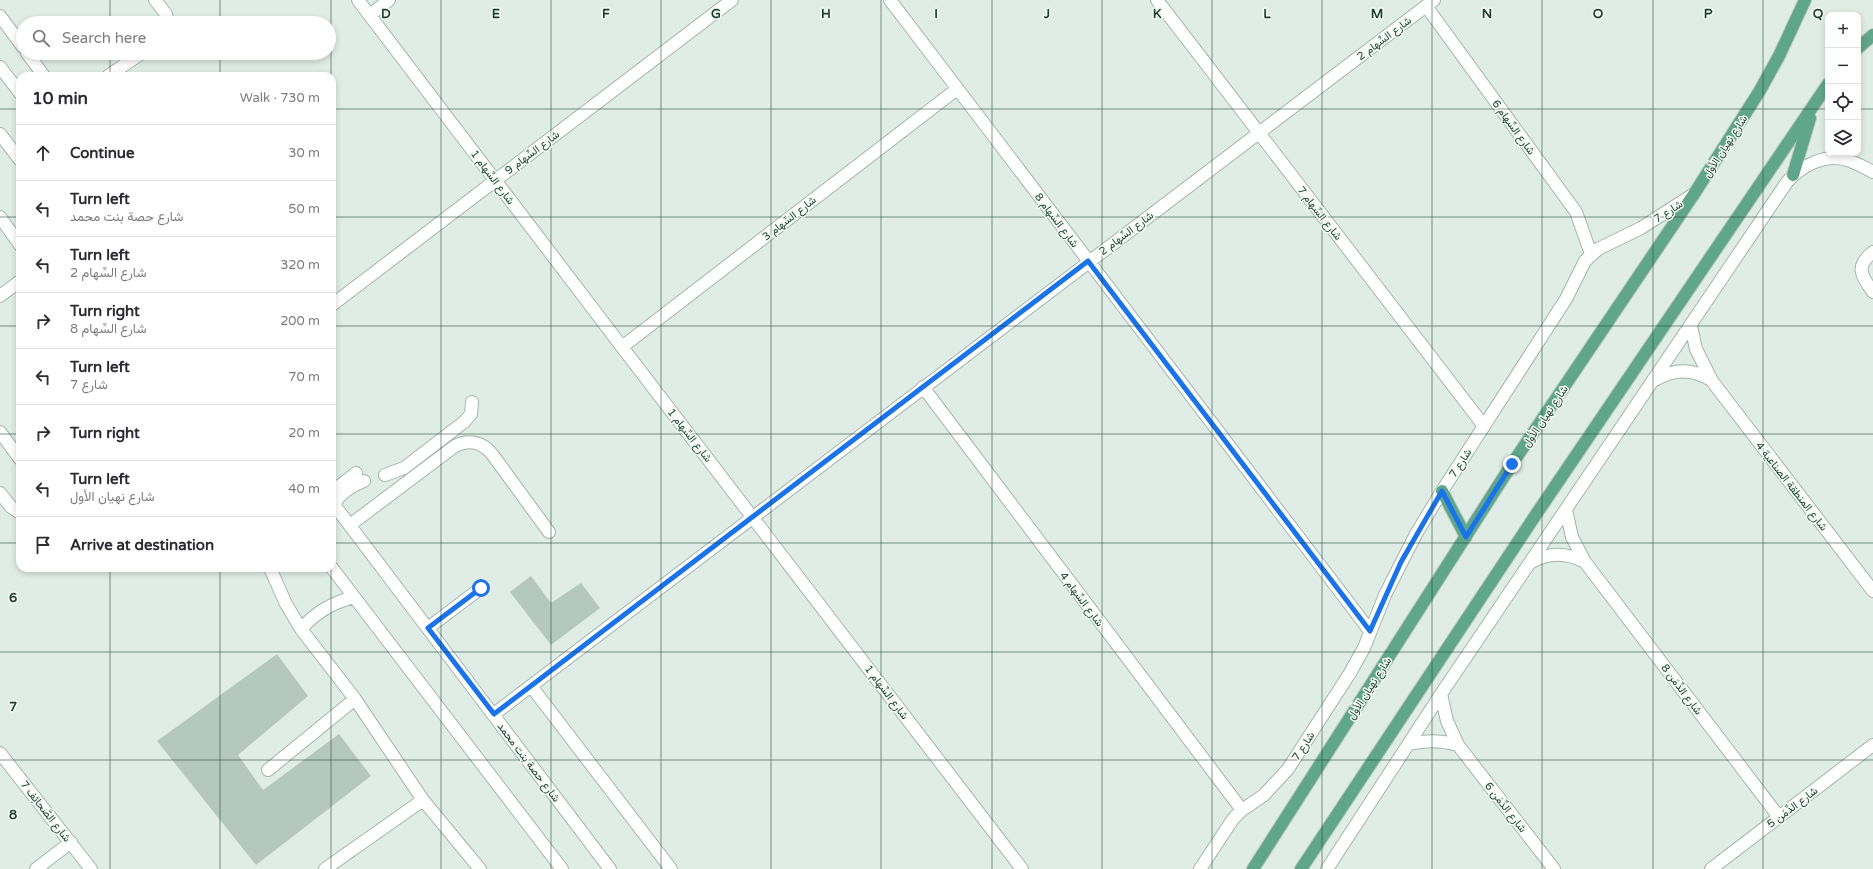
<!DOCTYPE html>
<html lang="en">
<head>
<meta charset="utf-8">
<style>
	:root { --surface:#fff; --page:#f7f7f7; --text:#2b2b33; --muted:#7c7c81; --line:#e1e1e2 }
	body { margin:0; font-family:"Varela Round",Vazirmatn,sans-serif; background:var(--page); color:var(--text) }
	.controls { position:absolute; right:12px; top:12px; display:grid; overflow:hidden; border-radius:8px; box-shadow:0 2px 6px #0003 }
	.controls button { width:36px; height:36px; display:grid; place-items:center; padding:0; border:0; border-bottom:1px solid var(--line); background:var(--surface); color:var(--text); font:20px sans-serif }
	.stop { position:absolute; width:12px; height:12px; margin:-9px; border:3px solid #1a73e8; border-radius:50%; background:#fff }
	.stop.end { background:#1a73e8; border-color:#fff; box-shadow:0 1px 4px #0008 }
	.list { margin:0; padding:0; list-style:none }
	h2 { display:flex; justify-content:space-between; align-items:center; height:52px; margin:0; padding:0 16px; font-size:17px }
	h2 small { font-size:13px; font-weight:400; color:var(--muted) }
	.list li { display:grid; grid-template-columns:26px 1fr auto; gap:12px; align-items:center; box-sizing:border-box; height:56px; padding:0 16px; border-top:1px solid var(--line) }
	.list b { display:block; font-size:15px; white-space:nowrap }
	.list p { margin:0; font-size:13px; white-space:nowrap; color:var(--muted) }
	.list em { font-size:13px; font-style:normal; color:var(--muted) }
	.icon { flex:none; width:22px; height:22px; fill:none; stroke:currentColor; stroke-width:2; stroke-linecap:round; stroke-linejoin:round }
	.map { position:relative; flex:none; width:1873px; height:869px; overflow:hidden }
	.search { position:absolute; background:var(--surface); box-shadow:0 2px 6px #0003; left:16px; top:16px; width:320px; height:44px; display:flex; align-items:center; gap:10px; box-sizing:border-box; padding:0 14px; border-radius:22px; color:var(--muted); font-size:15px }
	.panel { position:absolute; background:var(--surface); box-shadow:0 2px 6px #0003; left:16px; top:72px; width:320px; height:500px; border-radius:12px }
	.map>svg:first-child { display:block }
</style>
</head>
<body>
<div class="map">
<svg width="1873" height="869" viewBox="0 0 1873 869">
	<rect width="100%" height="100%" fill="#e0ede6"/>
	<path fill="#b5c8be" d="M531 576 551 603 581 583 600 608 551 645 510 592Z
		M277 654 308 696 238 755 263 790 339 734 371 776 256 865 157 741Z"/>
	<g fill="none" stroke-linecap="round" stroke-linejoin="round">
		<g stroke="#a2b5ad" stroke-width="14">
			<path id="minor" d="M155 0 166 14 168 23
				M358 0 622 347 1022 869
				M890 0 1370 631
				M1157 0 1484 426
				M1426 6 1576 212 1591 254
				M370 15 389 0
				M0 16 23 47
				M27 53 44 76
				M0 67 20 93
				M108 76 142 53
				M0 134 20 160
				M0 217 20 245
				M1873 252C1855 266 1861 276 1873 292
				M0 296 20 281
				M332 305 732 0
				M1691 326 1696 349 1712 381 1873 591
				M622 347 957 89
				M1655 380C1673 369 1692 368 1711 380
				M923 387 1242 810
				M0 432 20 459
				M385 475 404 468 464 422 471 414 472 402
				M332 489 341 485 356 473
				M0 493 11 507 20 513
				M332 502 610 869
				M334 504C341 492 351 486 364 481
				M1566 510 1572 537 1585 562 1779 817
				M350 525 455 446C469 439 482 442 492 454L549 532
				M1530 563C1548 552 1566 552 1585 562
				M270 568 286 604 301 629 355 699 423 800 480 869
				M332 568 562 869
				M428 628 481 588
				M301 629C316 612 332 603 354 597
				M531 686 671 869
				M1441 694 1447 721 1458 745 1554 869
				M494 714 1434 0
				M1409 744C1426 740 1441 740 1458 745
				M0 753 91 869
				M268 770 355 699
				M36 869 71 842
				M325 869 423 800
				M1200 869 1233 819 1242 810 1264 795 1288 769 1350 673 1364 648 1385 595 1416 534 1442 491 1566 299 1585 261 1598 249 1641 228 1694 194
				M1327 869 1441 694 1787 182C1802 165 1827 152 1850 161 1858 164 1866 168 1873 172
				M1711 869 1873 745"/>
		</g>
		<g stroke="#c0c9c6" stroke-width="14">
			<path id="major" d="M1858 48 1873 35
				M1793 175 1810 118
				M1442 491 1466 537
				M1253 869 1512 464 1694 194 1759 92 1779 56 1805 0
				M1301 869 1539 510 1828 84"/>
		</g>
		<use href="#minor" stroke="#fff" stroke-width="12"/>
		<use href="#major" stroke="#60a68c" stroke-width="12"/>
	</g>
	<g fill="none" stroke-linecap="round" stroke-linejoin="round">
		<path stroke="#1a73e8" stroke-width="5" d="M481 588 428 628 494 714 1088 261 1370 631 1401 562 1442 491 1466 537 1512 464"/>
	</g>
	<path fill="none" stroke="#1f3f33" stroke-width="1" stroke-opacity="0.55" d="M110 0V23M220 0V23M331 0V76M441 0V869M551 0V869M661 0V869M771 0V869M881 0V869M992 0V869M1102 0V869M1212 0V869M1322 0V869M1432 0V869M1542 0V869M1653 0V869M1763 0V869M110 53V76M220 53V76M0 109H20M332 109H1828M1858 109H1873M0 217H20M332 217H1873M0 326H20M332 326H1873M0 434H20M332 434H1873M0 543H20M332 543H1873M110 568V869M220 568V869M331 568V869M0 652H1873M0 760H1873"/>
	<g text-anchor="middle" stroke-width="3" stroke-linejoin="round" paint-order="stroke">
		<g font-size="11" fill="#1f3f33" stroke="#f1f9f4">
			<text transform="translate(1384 38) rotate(-37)" y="4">شارع السِّهام 2</text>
			<text transform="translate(1514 127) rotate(54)" y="4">شارع السِّهام 6</text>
			<text transform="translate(1725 146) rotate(-57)" y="4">شارع نهيان الأول</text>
			<text transform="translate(532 152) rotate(-37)" y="4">شارع السِّهام 9</text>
			<text transform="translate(493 177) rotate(53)" y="4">شارع السِّهام 1</text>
			<text transform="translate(1668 211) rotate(-33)" y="4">شارع 7</text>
			<text transform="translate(1320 213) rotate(52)" y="4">شارع السِّهام 7</text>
			<text transform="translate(789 218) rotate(-38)" y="4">شارع السِّهام 3</text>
			<text transform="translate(1057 220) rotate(53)" y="4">شارع السِّهام 8</text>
			<text transform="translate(1126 233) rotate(-37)" y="4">شارع السِّهام 2</text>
			<text transform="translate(1545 416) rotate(-56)" y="4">شارع نهيان الأول</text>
			<text transform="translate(690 435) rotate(52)" y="4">شارع السِّهام 1</text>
			<text transform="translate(1460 463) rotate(-57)" y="4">شارع 7</text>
			<text transform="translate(1792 486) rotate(52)" y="4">شارع المنطقة الصناعية 4</text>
			<text transform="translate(1082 599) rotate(53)" y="4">شارع السِّهام 4</text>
			<text transform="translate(1369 688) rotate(-57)" y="4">شارع نهيان الأول</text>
			<text transform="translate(1682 689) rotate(53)" y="4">شارع الدِّمَن 8</text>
			<text transform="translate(887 692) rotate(53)" y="4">شارع السِّهام 1</text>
			<text transform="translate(1303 746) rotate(-57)" y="4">شارع 7</text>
			<text transform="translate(529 762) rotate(53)" y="4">شارع حصة بنت محمد</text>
			<text transform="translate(1506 807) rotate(52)" y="4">شارع الدِّمَن 6</text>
			<text transform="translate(1792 807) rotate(-37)" y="4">شارع الدِّمَن 5</text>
			<text transform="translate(46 811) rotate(52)" y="4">شارع الصَّحائِف 7</text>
		</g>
	</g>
	<g font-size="13" text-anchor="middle" font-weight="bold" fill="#1f3f33" stroke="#f1f9f4" stroke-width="3" stroke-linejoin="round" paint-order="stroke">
		<text x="386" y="18">D</text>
		<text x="496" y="18">E</text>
		<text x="606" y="18">F</text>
		<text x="716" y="18">G</text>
		<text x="826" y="18">H</text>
		<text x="936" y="18">I</text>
		<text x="1047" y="18">J</text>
		<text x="1157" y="18">K</text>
		<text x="1267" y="18">L</text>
		<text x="1377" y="18">M</text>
		<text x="1487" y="18">N</text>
		<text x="1598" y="18">O</text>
		<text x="1708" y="18">P</text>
		<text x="1818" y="18">Q</text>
		<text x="13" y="602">6</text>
		<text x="13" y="711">7</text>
		<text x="13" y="819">8</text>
	</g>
</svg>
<div class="controls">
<button>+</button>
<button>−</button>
<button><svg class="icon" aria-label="locate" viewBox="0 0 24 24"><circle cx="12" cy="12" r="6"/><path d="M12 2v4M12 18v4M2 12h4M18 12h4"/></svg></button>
<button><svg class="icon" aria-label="layers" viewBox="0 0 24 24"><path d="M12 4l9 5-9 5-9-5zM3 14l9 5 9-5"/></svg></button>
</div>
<div class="stop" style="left:481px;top:588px"></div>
<div class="stop end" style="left:1512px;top:464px"></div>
<div class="search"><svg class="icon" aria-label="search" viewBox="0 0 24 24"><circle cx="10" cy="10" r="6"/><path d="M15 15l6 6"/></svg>Search here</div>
<section class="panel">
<h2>10 min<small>Walk · 730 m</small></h2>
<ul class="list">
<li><svg class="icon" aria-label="ahead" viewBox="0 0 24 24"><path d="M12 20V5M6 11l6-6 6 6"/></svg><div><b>Continue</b></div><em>30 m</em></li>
<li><svg class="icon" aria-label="left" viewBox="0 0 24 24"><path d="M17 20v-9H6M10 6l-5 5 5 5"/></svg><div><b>Turn left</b><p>شارع حصة بنت محمد</p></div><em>50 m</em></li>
<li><svg class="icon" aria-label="left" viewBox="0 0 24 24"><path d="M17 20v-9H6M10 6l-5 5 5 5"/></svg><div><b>Turn left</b><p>شارع السِّهام 2</p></div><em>320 m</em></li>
<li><svg class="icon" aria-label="right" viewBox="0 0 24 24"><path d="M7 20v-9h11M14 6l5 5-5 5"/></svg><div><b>Turn right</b><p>شارع السِّهام 8</p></div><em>200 m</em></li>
<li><svg class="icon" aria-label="left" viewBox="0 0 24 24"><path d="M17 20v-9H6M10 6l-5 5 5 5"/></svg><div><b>Turn left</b><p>شارع 7</p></div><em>70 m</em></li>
<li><svg class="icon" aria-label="right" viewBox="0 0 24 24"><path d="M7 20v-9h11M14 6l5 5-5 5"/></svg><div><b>Turn right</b></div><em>20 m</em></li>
<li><svg class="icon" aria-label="left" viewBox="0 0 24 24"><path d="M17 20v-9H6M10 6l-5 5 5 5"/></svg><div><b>Turn left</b><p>شارع نهيان الأول</p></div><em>40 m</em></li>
<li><svg class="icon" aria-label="arrive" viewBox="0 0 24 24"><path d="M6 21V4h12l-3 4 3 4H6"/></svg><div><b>Arrive at destination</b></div></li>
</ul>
</section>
</div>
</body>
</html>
